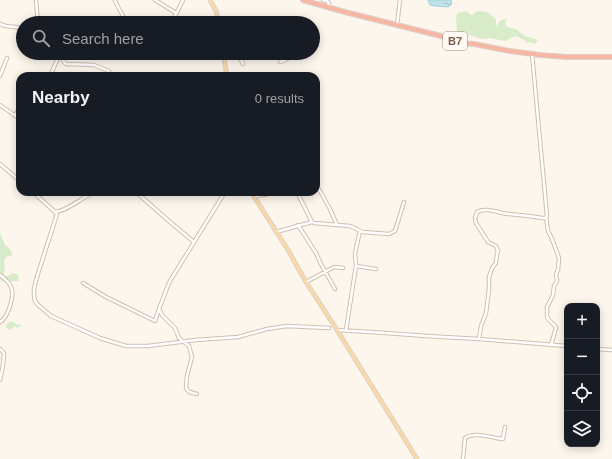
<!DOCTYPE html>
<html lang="en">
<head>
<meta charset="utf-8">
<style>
	:root { --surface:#171b24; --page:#20242c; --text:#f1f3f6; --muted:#9ea1a6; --line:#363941 }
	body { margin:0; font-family:Arial,sans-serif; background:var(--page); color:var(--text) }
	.controls { position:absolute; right:12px; bottom:12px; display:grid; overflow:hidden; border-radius:8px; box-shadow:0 2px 10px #0003 }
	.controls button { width:36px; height:36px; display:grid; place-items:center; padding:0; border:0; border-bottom:1px solid var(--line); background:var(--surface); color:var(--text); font:20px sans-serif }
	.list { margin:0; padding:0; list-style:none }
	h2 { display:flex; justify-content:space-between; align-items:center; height:52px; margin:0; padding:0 16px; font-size:17px }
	h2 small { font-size:13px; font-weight:400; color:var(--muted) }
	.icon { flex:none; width:22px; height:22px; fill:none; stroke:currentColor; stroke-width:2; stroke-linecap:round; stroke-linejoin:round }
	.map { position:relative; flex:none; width:612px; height:459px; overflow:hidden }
	.search { position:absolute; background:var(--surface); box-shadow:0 2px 10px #0003; left:16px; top:16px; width:304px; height:44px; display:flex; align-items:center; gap:10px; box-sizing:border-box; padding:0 14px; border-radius:22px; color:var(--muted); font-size:15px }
	.panel { position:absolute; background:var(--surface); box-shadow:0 2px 10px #0003; left:16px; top:72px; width:304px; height:124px; border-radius:12px }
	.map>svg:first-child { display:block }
</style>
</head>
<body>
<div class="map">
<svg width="612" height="459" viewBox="0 0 612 459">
	<defs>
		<pattern id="water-ripples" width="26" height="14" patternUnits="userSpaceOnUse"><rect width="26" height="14" fill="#bfe3e8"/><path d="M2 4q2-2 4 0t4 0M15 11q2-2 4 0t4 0" fill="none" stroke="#a0bbbe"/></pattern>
	</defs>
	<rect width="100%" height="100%" fill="#fdf6ec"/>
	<path fill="#d8ecc9" d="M466 11 472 15 477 11 487 12 496 19V26L501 20 507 19 505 24 507 27 516 29 525 36 538 40 535 44 530 42 527 43 525 40 515 36 505 41 490 38 482 39 470 35 465 37 457 33 456 17 458 13Z
		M0 233 5 245 10 249 13 255 6 257 4 261 5 267 4 269 6 270 4 271V276H8L12 273 17 274 19 278 18 281H13L9 283 1 281 0 277Z
		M13 321 17 325 20 324 21 326 17 328 15 326 10 330 6 328C6 323 9 322 13 321Z"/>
	<path fill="url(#water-ripples)" stroke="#a5d3da" d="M428 0H451L452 4 448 7 435 6 430 5Z"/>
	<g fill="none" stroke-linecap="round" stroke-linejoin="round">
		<g stroke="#d1beb0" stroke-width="4.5">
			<path id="minor" d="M36 0 38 23
				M115 0 116 3 125 20 127 21H150L161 23
				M155 0 176 13
				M323 0 327 1 329 3 328 7
				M170 23 174 18 183 0
				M0 24 6 26 23 28
				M397 25 400 0
				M60 53 64 62 66 64 94 65 109 71
				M240 53H238L243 64
				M280 62 292 57
				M0 76 7 58
				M50 76 59 56 63 54 76 53
				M0 105 20 119
				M15 116 20 106
				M0 164 20 181
				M316 184 330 209 337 225
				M33 192 55 212
				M95 192C82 197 68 211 55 212L57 214 36 280 34 289V296L35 301 37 304 51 316 100 338 126 346H148L196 340 238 337 267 329 287 326 329 328
				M136 192 170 222 194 242
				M296 192 299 196 312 222
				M254 196 264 195 274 192H286
				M546 217 548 231 552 239 559 258 558 270 556 274 557 281 554 286 553 295 547 307V316L548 319 555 326 556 328 551 345
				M298 225 316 253 321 264 335 289
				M276 232 312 222 314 223 350 226 363 232 375 233 389 234 395 231 404 202
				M356 266 376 269
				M0 275C4 278 9 282 11 287 15 295 8 318 0 322
				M306 282 334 267 343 268
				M83 283 106 297 155 321 159 309
				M337 330 386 333 426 336 479 339 567 346
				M346 330 356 266 355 253 360 231
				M479 339 481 326 486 313 489 289V277L492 268 496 263 497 254 498 251 496 246 488 242 476 223 475 218 477 212C486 207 499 213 509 214 520 215 531 216 542 218H545L547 216 532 54
				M0 349 4 353 3 365 0 380
				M597 349 612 350
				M197 394 189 392 186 388 187 376 192 357 189 346 179 338 175 328 162 315 159 309 167 288 170 281 225 192
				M463 459 465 438C474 431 492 438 503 439L505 427"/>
		</g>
		<g stroke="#dad1cd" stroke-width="5">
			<path id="major" d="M210 0 216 11 219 23
				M223 53 227 76
				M251 192 288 250 306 282 337 330 417 459"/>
		</g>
		<g stroke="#dad1cd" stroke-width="6">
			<path id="highway" d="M303 0 345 12 445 37 461 43 474 44 510 51 540 55 566 57H612"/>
		</g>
		<use href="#minor" stroke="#fff" stroke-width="2.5"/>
		<use href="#major" stroke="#fbd9a5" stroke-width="3"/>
		<use href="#highway" stroke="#f7b7a3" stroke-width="4"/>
	</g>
	<g text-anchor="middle" stroke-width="4" stroke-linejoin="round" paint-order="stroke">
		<rect fill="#fffaf3" stroke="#a28b7f" stroke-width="1" x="443" y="32" width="24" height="18" rx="3"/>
		<g font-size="11" font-weight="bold" fill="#7a5c4d">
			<text x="455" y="45">B7</text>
		</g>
	</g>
</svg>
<div class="controls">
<button>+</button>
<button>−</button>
<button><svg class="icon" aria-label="locate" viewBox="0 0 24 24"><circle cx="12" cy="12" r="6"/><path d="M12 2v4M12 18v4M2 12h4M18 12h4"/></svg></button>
<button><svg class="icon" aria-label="layers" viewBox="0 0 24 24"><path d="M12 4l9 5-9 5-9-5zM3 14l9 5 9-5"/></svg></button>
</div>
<div class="search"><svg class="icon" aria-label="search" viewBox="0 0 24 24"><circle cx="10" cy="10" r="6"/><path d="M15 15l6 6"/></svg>Search here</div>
<section class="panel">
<h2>Nearby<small>0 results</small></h2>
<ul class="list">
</ul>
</section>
</div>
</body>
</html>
